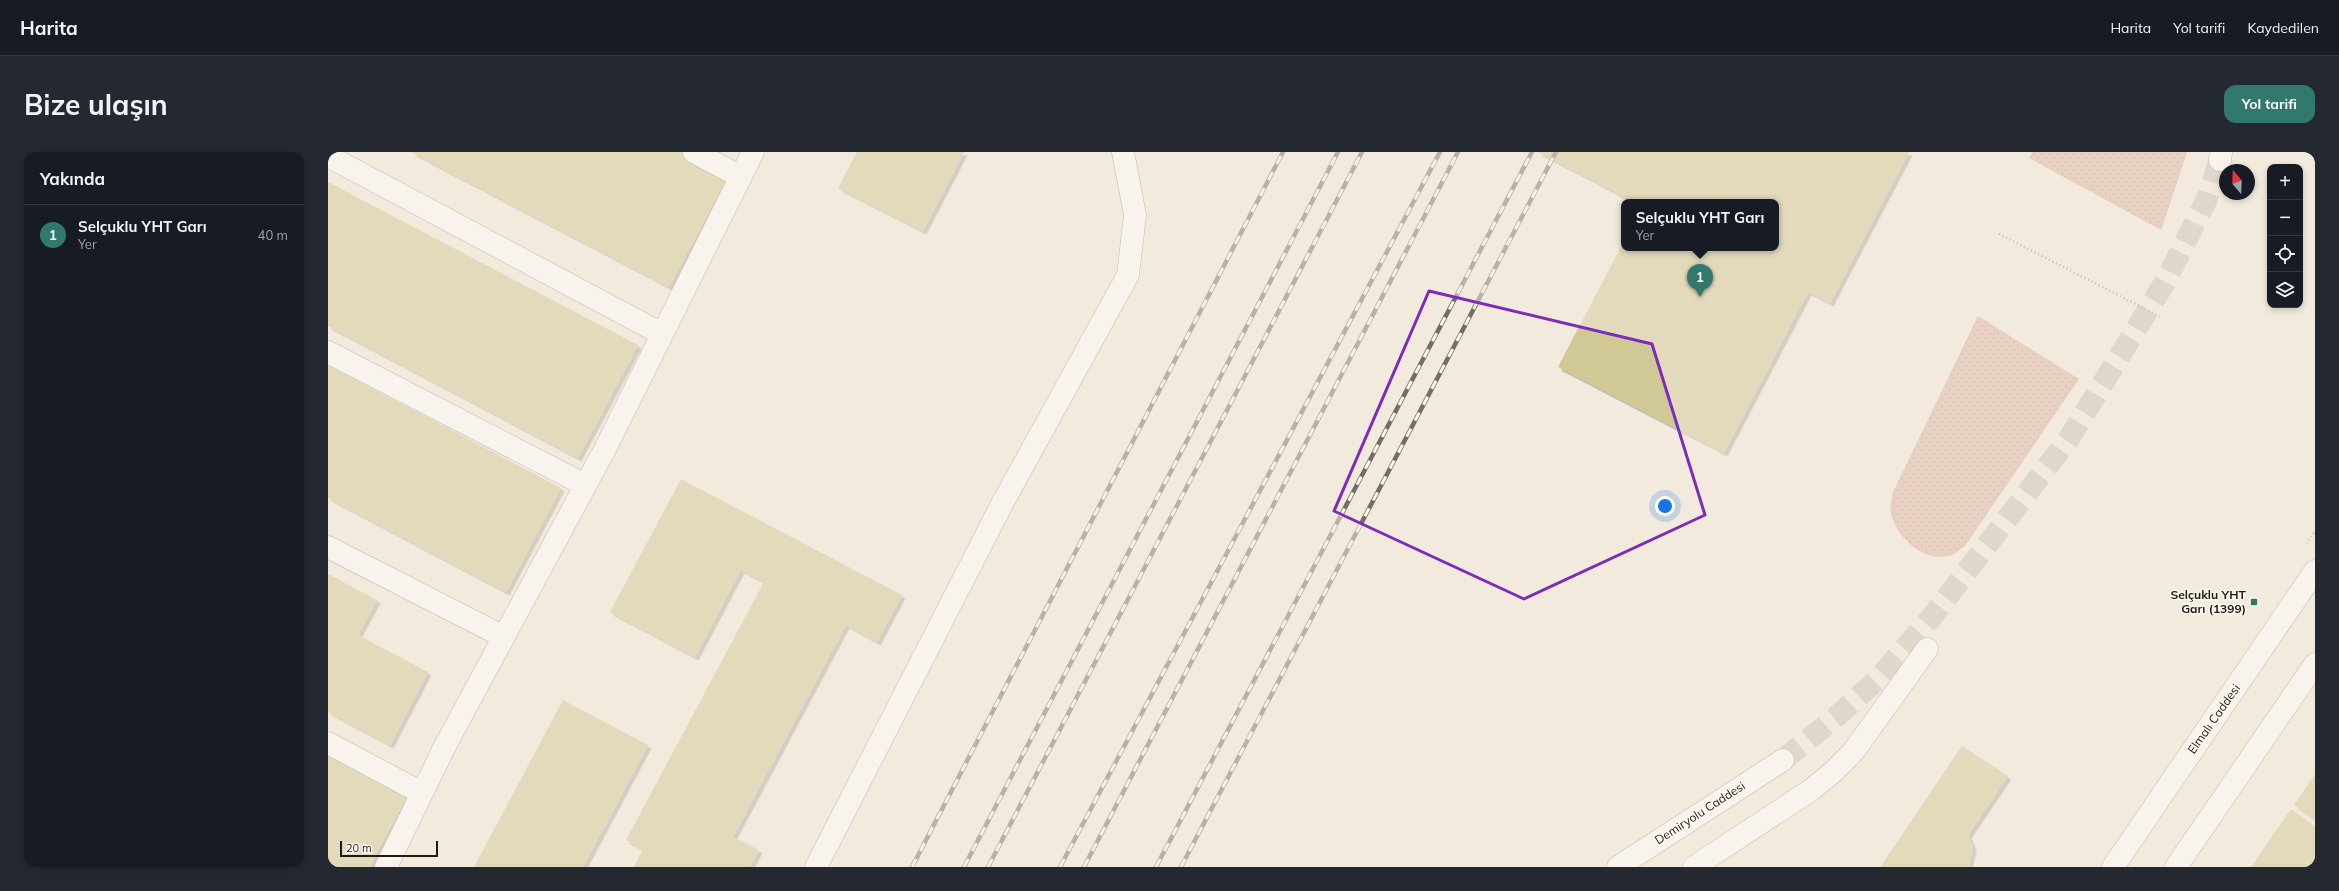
<!DOCTYPE html>
<html lang="tr">
<head>
<meta charset="utf-8">
<style>
	:root { --surface:#171b24; --page:#242831; --text:#f1f3f6; --muted:#9ea1a6; --line:#363941; --accent:#31786f }
	body { margin:0; font-family:Mulish,sans-serif; background:var(--page); color:var(--text) }
	.controls { position:absolute; right:12px; top:12px; display:grid; overflow:hidden; border-radius:8px; box-shadow:0 2px 6px #0003 }
	.controls button { width:36px; height:36px; display:grid; place-items:center; padding:0; border:0; border-bottom:1px solid var(--line); background:var(--surface); color:var(--text); font:20px sans-serif }
	.compass { position:absolute; left:1891px; top:12px; width:36px; height:36px; border-radius:50%; background:var(--surface); box-shadow:0 2px 6px #0003; rotate:341deg }
	.scale { position:absolute; left:12px; bottom:10px; width:98px; box-sizing:border-box; padding-left:4px; border:2px solid #1e1b17; border-top:0; font-size:11px; line-height:14px; white-space:nowrap; color:#1e1b17; -webkit-text-stroke:3px #fef7ed; paint-order:stroke }
	.you { position:absolute; left:1337px; top:354px; width:14px; height:14px; margin:-10px; border:3px solid #fff; border-radius:50%; background:#1a73e8; box-shadow:0 0 0 6px #1a73e833 }
	.badge { display:grid; place-items:center; width:26px; height:26px; border-radius:50%; background:var(--accent); color:#fff; font-size:13px; font-weight:700 }
	.pin { position:absolute; translate:-50% -33px; filter:drop-shadow(0 1px 2px #0008) }
	.pin::after { content:''; position:absolute; top:21px; width:14px; height:12px; background:inherit; clip-path:polygon(0 0,100% 0,50% 100%) }
	.popup { position:absolute; left:1293px; top:47px; width:158px; height:52px; box-sizing:border-box; display:grid; place-content:center; border-radius:8px; background:var(--surface); filter:drop-shadow(0 1px 3px #0005); font-size:13px; white-space:nowrap; color:var(--muted) }
	.popup b { font-size:15px; color:var(--text) }
	.popup::after { content:''; position:absolute; left:50%; top:100%; margin-left:-8px; border:8px solid transparent; border-top-color:var(--surface) }
	.list { margin:0; padding:0; list-style:none }
	h2 { display:flex; justify-content:space-between; align-items:center; height:52px; margin:0; padding:0 16px; font-size:17px }
	h2 small { font-size:13px; font-weight:400; color:var(--muted) }
	.list li { display:grid; grid-template-columns:26px 1fr auto; gap:12px; align-items:center; box-sizing:border-box; height:60px; padding:0 16px; border-top:1px solid var(--line) }
	.list b { display:block; font-size:15px; white-space:nowrap }
	.list p { margin:0; font-size:13px; white-space:nowrap; color:var(--muted) }
	.list em { font-size:13px; font-style:normal; color:var(--muted) }
	.icon { flex:none; width:22px; height:22px; fill:none; stroke:currentColor; stroke-width:2; stroke-linecap:round; stroke-linejoin:round }
	.map { position:relative; flex:none; width:1987px; height:715px; overflow:hidden; border-radius:12px }
	header { display:flex; align-items:center; gap:24px; box-sizing:border-box; height:56px; padding:0 20px; background:var(--surface); border-bottom:1px solid var(--line) }
	header strong { font-size:19px }
	nav { display:flex; gap:22px; margin-inline-start:auto; font-size:14px }
	.intro { display:flex; align-items:center; justify-content:space-between; box-sizing:border-box; height:96px; padding:0 24px }
	h1 { margin:0; font-size:28px }
	.button { padding:10px 18px; border-radius:12px; background:var(--accent); color:#fff; font-size:14px; font-weight:700 }
	main { display:flex; gap:24px; padding:0 24px }
	aside { flex:1; background:var(--surface); border-radius:12px; box-shadow:0 2px 6px #0003 }
	.map>svg:first-child { display:block }
</style>
</head>
<body>
<header>
<strong>Harita</strong>
<nav><a>Harita</a><a>Yol tarifi</a><a>Kaydedilen</a></nav>
</header>
<div class="intro"><h1>Bize ulaşın</h1><a class="button">Yol tarifi</a></div>
<main>
<aside>
<h2>Yakında<small></small></h2>
<ul class="list">
<li><span class="badge">1</span><div><b>Selçuklu YHT Garı</b><p>Yer</p></div><em>40 m</em></li>
</ul>
</aside>
<div class="map">
<svg width="1987" height="715" viewBox="0 0 1987 715">
	<defs>
		<pattern id="grass-dots" width="8" height="8" patternUnits="userSpaceOnUse"><rect width="8" height="8" fill="#dcb1a4"/><path d="M2 2h.1M6 6h.1" fill="none" stroke="#bc988c" stroke-width="1.8" stroke-linecap="round"/></pattern>
		<filter id="shadow"><feDropShadow dx="3.5" dy="3.5" stdDeviation="0" flood-color="#0004"/></filter>
	</defs>
	<rect width="100%" height="100%" fill="#f2eadd"/>
	<path fill="url(#grass-dots)" d="M1705 0H1859L1833 78 1701 6Z
		M1650 164 1751 227 1637 394C1633 396 1628 401 1624 403 1599 412 1573 389 1565 368 1561 358 1563 349 1565 340Z"/>
	<path fill="#d0c895" filter="url(#shadow)" d="M83 0H360L401 22 341 135Z
		M529 0H636L595 79 510 36Z
		M1210 0H1581L1502 151 1480 140 1396 301 1230 215 1296 89V96H1448V50H1306Z
		M0 30 310 193 250 306 0 174Z
		M0 213 233 336 178 440 0 346Z
		M353 327 574 443 549 490 518 473 405 685 431 698 422 715H306L315 697 298 688 436 430 413 418 367 505 282 460Z
		M0 422 49 448 30 483 100 520 62 593 0 560Z
		M235 548 320 593 255 715H146Z
		M0 594 83 637 41 715H0Z
		M1634 594 1680 624 1640 683 1645 695 1641 715H1552Z
		M1987 622V667L1966 653Z
		M1963 657 1987 674V715H1923Z"/>
	<g fill="none" stroke-linecap="round" stroke-linejoin="round">
		<path stroke="#c8c1b5" stroke-width="22" stroke-dasharray="22 11" stroke-linecap="butt" d="M1455 608 1507 566 1551 526 1603 466 1742 285 1837 130 1878 49 1892 8"/>
		<g stroke="#8b8478" stroke-width="23">
			<path id="street" d="M366 0 413 25
				M0 4 334 182
				M0 200 257 333
				M0 395 176 485
				M0 591 94 641
				M58 715 117 594 276 299 425 0
				M488 715 674 352 800 123 807 63 795 0"/>
		</g>
		<g stroke="#8b8478" stroke-width="23">
			<path id="secondary" d="M1892 8 1893 0
				M1290 715 1455 608
				M1366 715 1483 638 1505 620 1525 600 1599 497
				M1785 715 1987 419
				M1848 715 1987 512"/>
		</g>
		<path stroke="#948e85" stroke-width="2.5" stroke-dasharray="1 3" stroke-linecap="butt" d="M1671 82 1833 165
			M1979 392 1987 379"/>
		<use href="#street" stroke="#fff" stroke-width="22"/>
		<use href="#secondary" stroke="#fff" stroke-width="22"/>
		<g stroke="#726d66" stroke-width="4.5">
			<path id="rail" d="M584 715 955 0
				M636 715 1010 0
				M660 715 1034 0
				M732 715 1112 0
				M756 715 1130 0
				M828 715 1204 0
				M853 715 1228 0"/>
		</g>
		<use href="#rail" stroke="#fef7ed" stroke-width="3" stroke-dasharray="9" stroke-linecap="butt"/>
	</g>
	<path d="M0 0H1987V715H0ZM1101 139 1324 192 1377 363 1196 447 1006 359Z" fill="#f2eadd" fill-opacity=".55" fill-rule="evenodd"/>
	<path fill="none" stroke="#7b2cbf" stroke-width="3" stroke-linejoin="round" d="M1101 139 1324 192 1377 363 1196 447 1006 359Z"/>
	<rect fill="#31786f" stroke="#fef7ed" stroke-width="1.5" x="1922" y="446" width="8" height="8" rx="2"/>
	<g text-anchor="middle" stroke-width="3" stroke-linejoin="round" paint-order="stroke">
		<g font-size="12" font-weight="bold" fill="#1e1b17" stroke="#fef7ed" text-anchor="end">
			<text x="1918" y="447">Selçuklu YHT<tspan x="1918" dy="14">Garı (1399)</tspan></text>
		</g>
		<g font-size="12" fill="#1e1b17" stroke="#fef7ed">
			<text transform="translate(1886 567) rotate(-55)" y="4">Elmalı Caddesi</text>
			<text transform="translate(1372 661) rotate(-33)" y="4">Demiryolu Caddesi</text>
		</g>
	</g>
</svg>
<div class="controls">
<button>+</button>
<button>−</button>
<button><svg class="icon" aria-label="locate" viewBox="0 0 24 24"><circle cx="12" cy="12" r="6"/><path d="M12 2v4M12 18v4M2 12h4M18 12h4"/></svg></button>
<button><svg class="icon" aria-label="layers" viewBox="0 0 24 24"><path d="M12 4l9 5-9 5-9-5zM3 14l9 5 9-5"/></svg></button>
</div>
<svg class="compass" viewBox="-18 -18 36 36"><path d="M0-13l5 13h-10z" fill="#e53935"/><path d="M0 13l5-13h-10z" fill="#9ea1a6"/></svg>
<div class="scale">20 m</div>
<div class="you"></div>
<div class="pin badge" style="left:1372px;top:145px">1</div>
<div class="popup"><b>Selçuklu YHT Garı</b>Yer</div>
</div>
</main>
</body>
</html>
